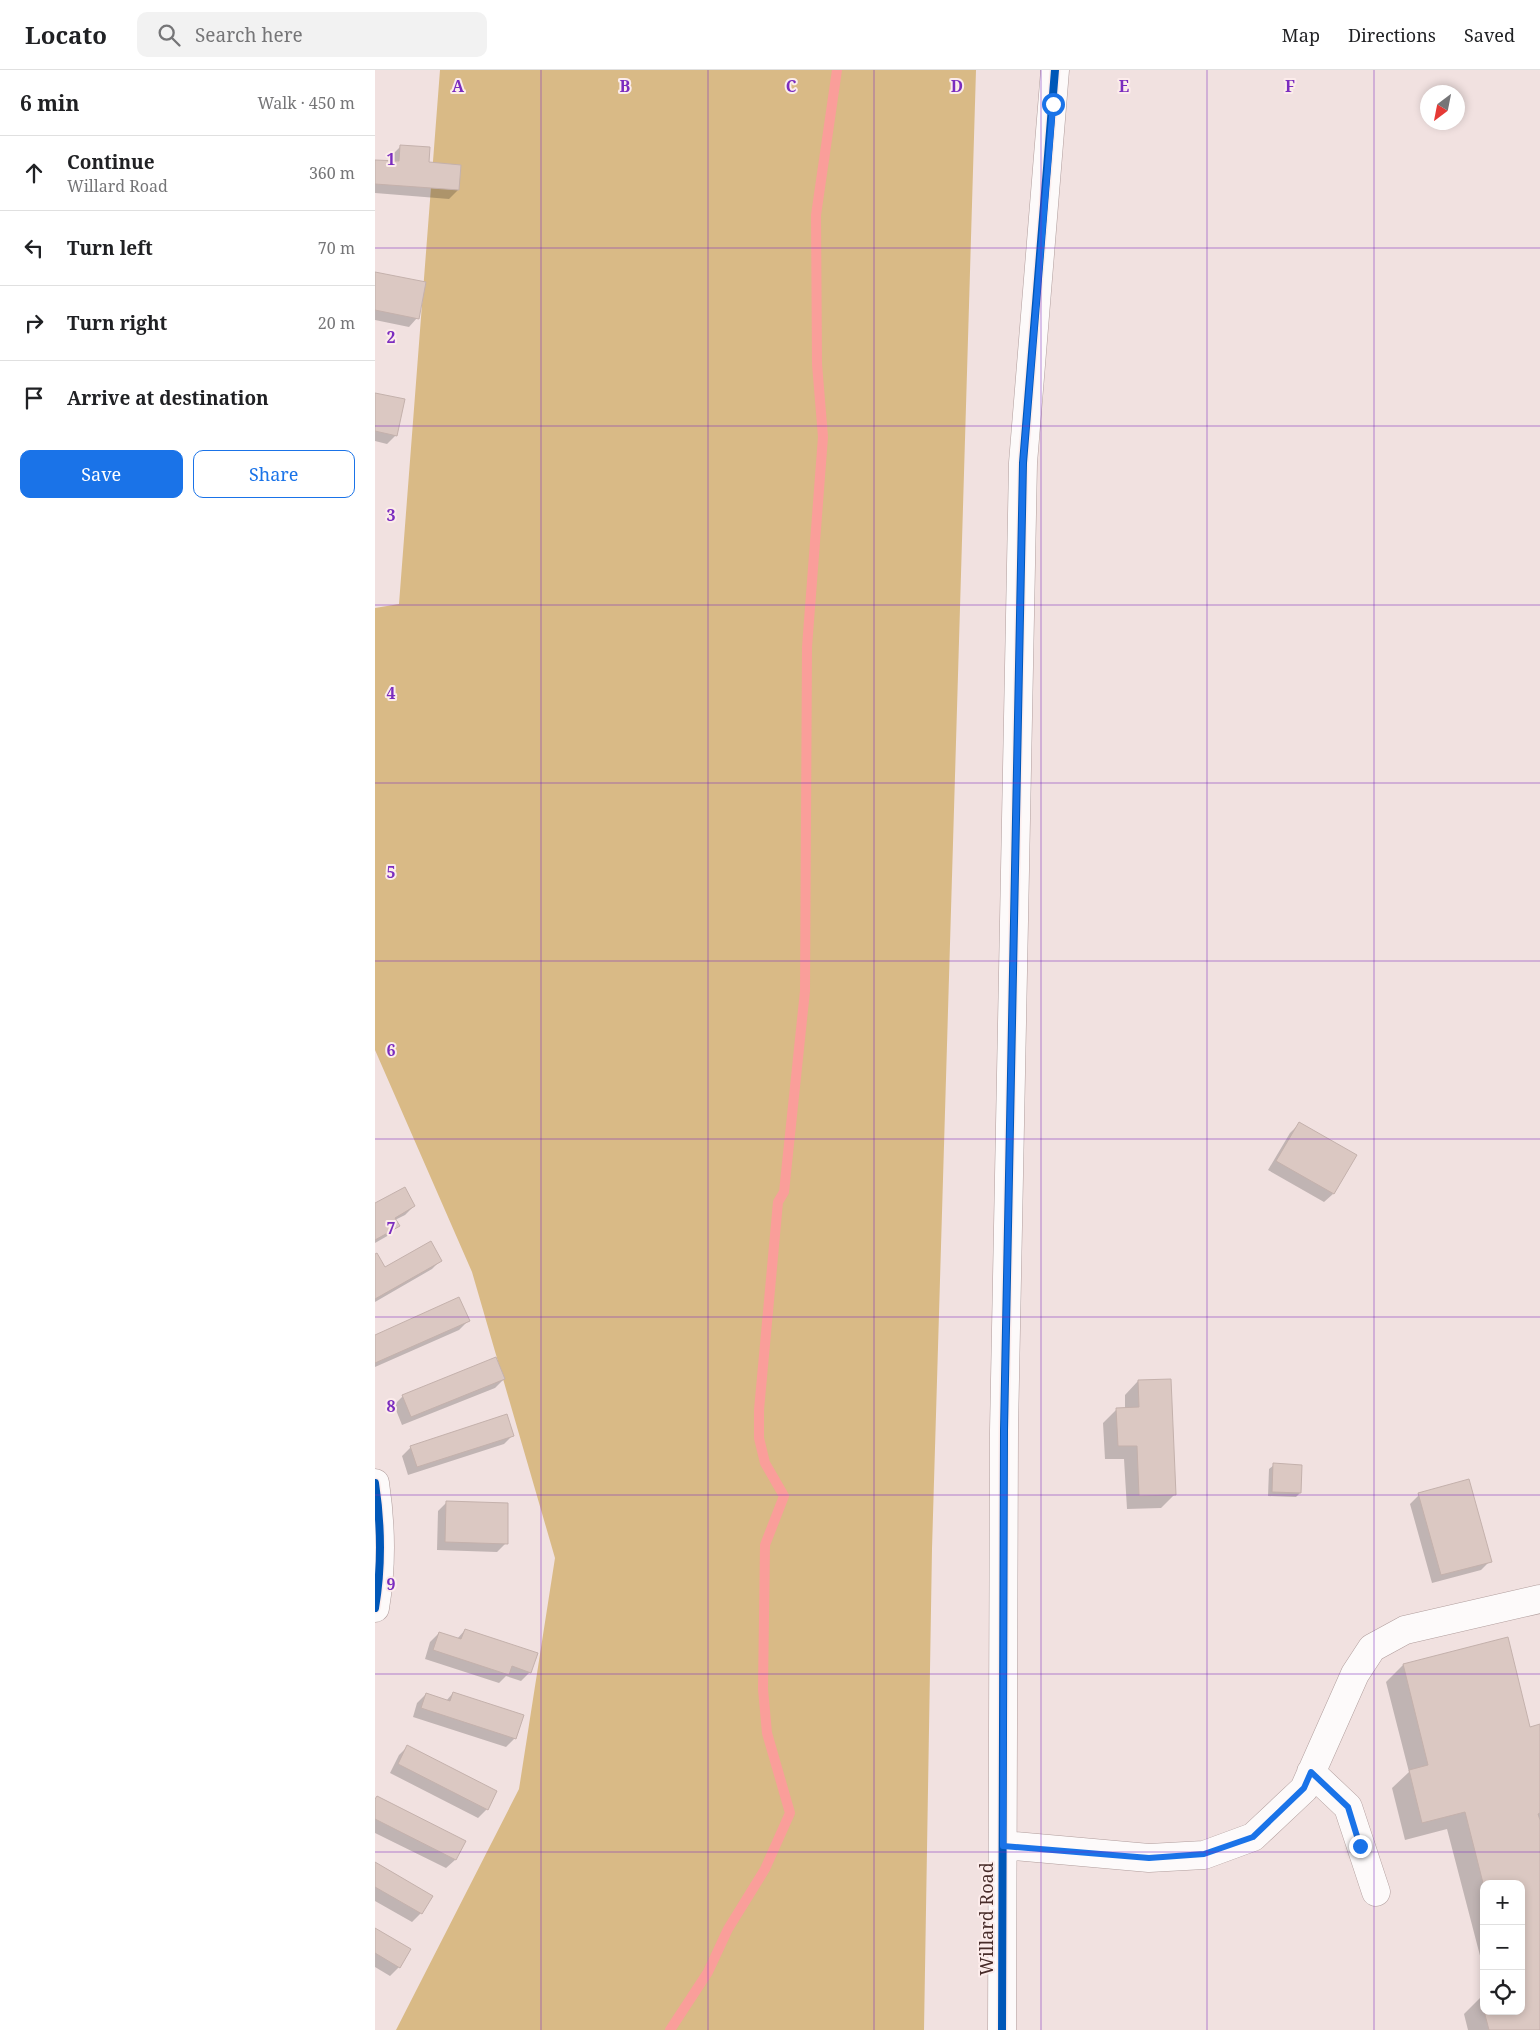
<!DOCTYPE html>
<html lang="en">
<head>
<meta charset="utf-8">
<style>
	:root { --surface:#fff; --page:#f2f2f2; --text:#202124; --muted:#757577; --line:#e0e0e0; --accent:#1a73e8 }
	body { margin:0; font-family:"Noto Serif",serif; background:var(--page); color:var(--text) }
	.controls { position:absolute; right:15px; bottom:15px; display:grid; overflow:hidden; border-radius:10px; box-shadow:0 2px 8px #0003 }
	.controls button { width:45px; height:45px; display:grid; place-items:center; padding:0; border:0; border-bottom:1px solid var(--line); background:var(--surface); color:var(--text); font:25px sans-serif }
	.compass { position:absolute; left:1045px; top:15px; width:45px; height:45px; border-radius:50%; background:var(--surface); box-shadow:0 2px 8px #0003; rotate:212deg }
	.stop { position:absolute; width:15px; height:15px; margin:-11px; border:4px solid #1a73e8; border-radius:50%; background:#fff }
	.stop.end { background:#1a73e8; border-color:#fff; box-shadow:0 1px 5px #0008 }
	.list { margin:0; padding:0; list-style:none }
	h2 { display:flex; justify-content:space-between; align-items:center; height:65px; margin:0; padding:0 20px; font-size:21px }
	h2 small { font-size:16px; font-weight:400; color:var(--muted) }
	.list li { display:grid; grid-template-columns:32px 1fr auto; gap:15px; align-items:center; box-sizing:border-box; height:75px; padding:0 20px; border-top:1px solid var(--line) }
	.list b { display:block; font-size:19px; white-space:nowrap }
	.list p { margin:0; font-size:16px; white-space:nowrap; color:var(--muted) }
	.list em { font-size:16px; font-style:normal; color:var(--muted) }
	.actions { display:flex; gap:10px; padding:15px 20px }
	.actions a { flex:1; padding:11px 0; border:1px solid var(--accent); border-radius:10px; text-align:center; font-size:18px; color:var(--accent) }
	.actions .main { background:var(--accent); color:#fff }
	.icon { flex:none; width:28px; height:28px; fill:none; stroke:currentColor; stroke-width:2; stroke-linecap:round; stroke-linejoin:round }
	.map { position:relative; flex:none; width:1165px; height:1960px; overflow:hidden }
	header { display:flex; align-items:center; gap:30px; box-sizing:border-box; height:70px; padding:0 25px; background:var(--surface); border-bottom:1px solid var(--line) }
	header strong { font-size:24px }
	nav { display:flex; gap:28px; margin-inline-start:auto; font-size:18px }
	.search { width:350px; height:45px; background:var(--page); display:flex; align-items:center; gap:12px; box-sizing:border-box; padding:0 18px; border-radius:10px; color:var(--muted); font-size:19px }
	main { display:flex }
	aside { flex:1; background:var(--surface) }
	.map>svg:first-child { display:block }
</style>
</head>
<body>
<header>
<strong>Locato</strong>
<div class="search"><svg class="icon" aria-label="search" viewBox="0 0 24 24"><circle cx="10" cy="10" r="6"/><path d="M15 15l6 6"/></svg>Search here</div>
<nav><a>Map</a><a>Directions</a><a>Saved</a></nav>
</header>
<main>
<aside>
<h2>6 min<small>Walk · 450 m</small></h2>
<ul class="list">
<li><svg class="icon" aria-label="ahead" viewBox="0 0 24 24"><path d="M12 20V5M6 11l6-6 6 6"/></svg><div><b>Continue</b><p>Willard Road</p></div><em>360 m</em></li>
<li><svg class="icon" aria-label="left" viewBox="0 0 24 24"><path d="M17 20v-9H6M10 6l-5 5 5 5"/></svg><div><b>Turn left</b></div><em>70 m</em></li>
<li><svg class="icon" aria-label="right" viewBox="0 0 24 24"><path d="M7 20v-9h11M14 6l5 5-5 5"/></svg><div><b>Turn right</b></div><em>20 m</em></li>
<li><svg class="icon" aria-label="arrive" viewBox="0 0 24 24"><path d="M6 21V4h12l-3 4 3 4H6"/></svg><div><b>Arrive at destination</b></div></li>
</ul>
<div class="actions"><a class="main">Save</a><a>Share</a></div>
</aside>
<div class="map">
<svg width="1165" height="1960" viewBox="0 0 1165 1960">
	<rect width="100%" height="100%" fill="#f1e1e0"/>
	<path fill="#d9ba86" d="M65 0H601L557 1479 549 1960H21L144 1719 180 1488 97 1202 0 980V538L24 534Z"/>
	<path fill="#0003" d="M26 76 52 94 83 120 74 129 0 123V91L16 92 17 85Z
		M0 203 42 248 34 257 0 250Z
		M0 324 21 365 12 374 0 371Z
		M924 1054 958 1124 949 1132 893 1100 915 1063Z
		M0 1135 39 1136 30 1145 20 1150 23 1156 14 1165 0 1173Z
		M0 1185 10 1199 65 1191 57 1199 0 1232Z
		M93 1251 84 1260 0 1297V1266Z
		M129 1309 120 1318 27 1355 19 1335 28 1326Z
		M763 1311 800 1424 786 1438 752 1439 749 1389H730L728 1353 741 1340 750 1339V1325Z
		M138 1365 129 1374 33 1405 27 1386 36 1377Z
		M899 1395 925 1423 921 1427 893 1426 894 1399Z
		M1044 1425 1115 1491 1106 1500 1057 1513 1035 1434Z
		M72 1432 131 1473 122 1482 62 1480 63 1441Z
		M90 1560 155 1602 146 1611 131 1606 124 1613 50 1589 55 1572 64 1563 82 1569Z
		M1132 1569 1154 1658 1165 1656V1960H1093L1089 1944 1106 1927 1109 1926V1941H1146V1814H1109V1901L1072 1759 1030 1770 1017 1718 1034 1702 1011 1612 1028 1595Z
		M78 1623 140 1668 131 1677 38 1647 42 1633 51 1624 71 1631Z
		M33 1676 112 1739 103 1748 15 1703 24 1685Z
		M0 1729 89 1771 80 1790 71 1798 0 1763Z
		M0 1793 46 1843 37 1852 0 1831Z
		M0 1860 34 1880 24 1897 15 1906 0 1897Z"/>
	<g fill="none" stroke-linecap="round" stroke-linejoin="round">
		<path stroke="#fa9e9a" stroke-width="10" d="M295 1960 333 1902 353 1859 390 1799 415 1743 392 1663 388 1619 390 1475 409 1426 390 1393 384 1368V1340L403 1132 409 1122 430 921 432 577 448 367 442 294 441 145 462 0"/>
	</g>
	<path fill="#dbc8c2" stroke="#c4b1ac" d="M25 75 55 77 54 92 86 95 84 120 0 114V90L24 91Z
		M0 202 51 212 44 249 0 240Z
		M0 323 30 329 22 366 0 361Z
		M924 1052 982 1085 959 1124 901 1091Z
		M30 1117 40 1136 20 1148 25 1156 0 1170V1133Z
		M56 1171 67 1191 0 1229V1184L2 1183 10 1197Z
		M84 1227 95 1251 0 1293V1265Z
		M121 1287 130 1309 36 1347 27 1325Z
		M796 1309 801 1425 764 1426 762 1376H743L741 1338 764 1337 763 1310Z
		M132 1344 139 1366 42 1397 35 1376Z
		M898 1393 927 1395 926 1423 897 1422Z
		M1094 1409 1117 1492 1066 1505 1043 1423Z
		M71 1431 133 1433V1474L70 1472Z
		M90 1559 163 1583 156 1603 137 1596 134 1605 58 1580 64 1562 86 1569Z
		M1133 1567 1155 1657 1165 1654V1743L1163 1744 1165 1750V1960H1114L1109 1941H1146V1814H1109V1817L1090 1742 1047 1753 1034 1700 1053 1695 1028 1594Z
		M78 1622 149 1645 141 1669 46 1638 51 1623 75 1631Z
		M32 1675 122 1721 113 1740 23 1694Z
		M2 1726 91 1771 81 1790 0 1749V1729Z
		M0 1792 58 1826 47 1844 0 1817Z
		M0 1858 36 1879 25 1898 0 1883Z"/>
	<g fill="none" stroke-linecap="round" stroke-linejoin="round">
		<g stroke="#b09d9c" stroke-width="29">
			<path id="minor" d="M0 1413C6 1453 7 1497 0 1538
				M936 1702 973 1737 1001 1822
				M628 1775 774 1788 829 1785 878 1767 929 1719 980 1604 997 1578 1030 1560 1165 1529
				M627 1960 629 1360 648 393 680 0"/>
		</g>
		<use href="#minor" stroke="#fdfafa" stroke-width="28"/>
		<g stroke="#fceceb" stroke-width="11">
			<path id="cycleway" d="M0 1413C6 1453 7 1497 0 1538
				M627 1960 629 1360 648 393 680 0"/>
		</g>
		<use href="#cycleway" stroke="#0057b8" stroke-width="8"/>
	</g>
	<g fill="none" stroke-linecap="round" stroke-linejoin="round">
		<path stroke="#1a73e8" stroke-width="6" d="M678 34 648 393 629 1360 628 1776 774 1788 829 1784 878 1767 929 1718 936 1702 973 1737 985 1776"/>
	</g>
	<path fill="none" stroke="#7b2cbf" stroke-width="1" stroke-opacity="0.55" d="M166 0V1960M333 0V1960M499 0V1960M666 0V1960M832 0V1960M999 0V1960M0 178H1165M0 356H1165M0 535H1165M0 713H1165M0 891H1165M0 1069H1165M0 1247H1165M0 1425H1165M0 1604H1165M0 1782H1165"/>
	<g text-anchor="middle" stroke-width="4" stroke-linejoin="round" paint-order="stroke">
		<g font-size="18" fill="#482c2a" stroke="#fceceb">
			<text transform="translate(612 1849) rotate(-90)" y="6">Willard Road</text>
		</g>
	</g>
	<g font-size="16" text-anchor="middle" font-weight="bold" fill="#7b2cbf" stroke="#fceceb" stroke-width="4" stroke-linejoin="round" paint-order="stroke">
		<text x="83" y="22">A</text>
		<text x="250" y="22">B</text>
		<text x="416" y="22">C</text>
		<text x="582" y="22">D</text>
		<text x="749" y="22">E</text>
		<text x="915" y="22">F</text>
		<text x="16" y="95">1</text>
		<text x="16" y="273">2</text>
		<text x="16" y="451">3</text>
		<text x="16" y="629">4</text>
		<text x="16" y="808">5</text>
		<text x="16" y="986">6</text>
		<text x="16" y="1164">7</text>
		<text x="16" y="1342">8</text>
		<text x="16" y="1520">9</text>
	</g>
</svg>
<div class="controls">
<button>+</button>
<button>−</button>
<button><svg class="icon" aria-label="locate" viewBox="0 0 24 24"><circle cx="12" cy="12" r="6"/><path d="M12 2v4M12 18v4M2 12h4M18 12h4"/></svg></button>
</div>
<svg class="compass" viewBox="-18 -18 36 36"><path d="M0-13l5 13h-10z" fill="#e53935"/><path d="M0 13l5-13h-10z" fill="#757577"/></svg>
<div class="stop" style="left:678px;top:34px"></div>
<div class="stop end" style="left:985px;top:1776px"></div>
</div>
</main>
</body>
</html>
